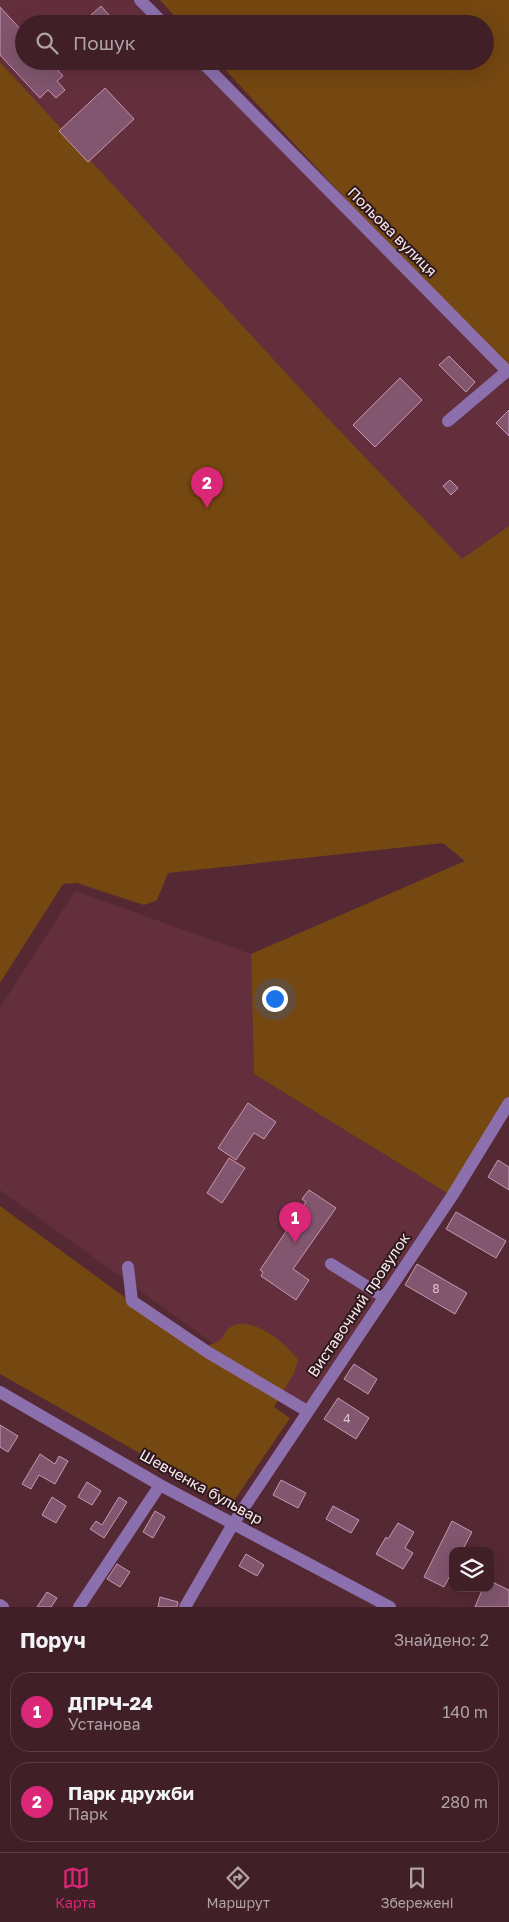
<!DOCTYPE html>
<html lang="uk">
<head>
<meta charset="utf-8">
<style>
	:root { --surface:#401f27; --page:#47272f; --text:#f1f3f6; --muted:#aea2a7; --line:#593d44; --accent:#db2777 }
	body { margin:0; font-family:"Golos Text",sans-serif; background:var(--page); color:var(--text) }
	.controls { position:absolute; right:15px; bottom:15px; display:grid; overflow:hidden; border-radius:10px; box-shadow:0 5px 20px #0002 }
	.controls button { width:45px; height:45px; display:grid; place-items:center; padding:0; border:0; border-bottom:1px solid var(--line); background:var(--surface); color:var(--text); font:25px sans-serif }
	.you { position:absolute; left:274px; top:998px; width:18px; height:18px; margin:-12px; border:4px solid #fff; border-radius:50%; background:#1a73e8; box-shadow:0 0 0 8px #1a73e833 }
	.badge { display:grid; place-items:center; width:32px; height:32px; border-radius:50%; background:var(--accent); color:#fff; font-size:16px; font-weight:700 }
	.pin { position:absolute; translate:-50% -41px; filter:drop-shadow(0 1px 2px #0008) }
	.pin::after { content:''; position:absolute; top:26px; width:18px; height:15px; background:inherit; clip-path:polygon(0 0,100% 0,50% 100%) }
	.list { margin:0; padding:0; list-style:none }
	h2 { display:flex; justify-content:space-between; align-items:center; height:65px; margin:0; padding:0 20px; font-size:21px }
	h2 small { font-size:16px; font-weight:400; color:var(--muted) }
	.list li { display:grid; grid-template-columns:32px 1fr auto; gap:15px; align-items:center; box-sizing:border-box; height:80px; margin:0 10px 10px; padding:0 10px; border:1px solid var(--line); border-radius:20px }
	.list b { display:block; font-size:19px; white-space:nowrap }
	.list p { margin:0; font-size:16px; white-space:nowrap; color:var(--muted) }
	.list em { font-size:16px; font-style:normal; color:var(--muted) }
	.icon { flex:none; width:28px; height:28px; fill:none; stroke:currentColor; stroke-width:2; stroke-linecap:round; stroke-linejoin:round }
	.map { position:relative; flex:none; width:509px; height:1607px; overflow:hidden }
	.search { position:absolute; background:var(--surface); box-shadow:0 5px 20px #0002; left:15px; right:15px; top:15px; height:55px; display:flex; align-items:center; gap:12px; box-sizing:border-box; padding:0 18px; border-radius:28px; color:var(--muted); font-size:19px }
	.sheet { height:245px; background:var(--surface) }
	nav { display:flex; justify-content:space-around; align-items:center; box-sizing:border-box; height:70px; border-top:1px solid var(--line); background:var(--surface); font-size:14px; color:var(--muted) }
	nav a { display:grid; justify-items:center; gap:2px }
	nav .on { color:var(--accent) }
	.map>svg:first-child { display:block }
</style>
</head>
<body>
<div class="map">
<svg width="509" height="1607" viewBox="0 0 509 1607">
	<rect width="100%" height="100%" fill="#552934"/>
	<path fill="#642f3d" d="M0 0H140L163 24H24V61H201L509 374V526L442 575 0 77Z
		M75 891 251 954 254 1074 452 1196 307 1411 0 1190V1008Z"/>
	<path fill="#754711" d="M160 0H509V374L217 61H485V24H182Z
		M0 62 319 409 462 559 509 526V1105L452 1196 254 1074 251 954 465 861 443 843 168 873 157 900 144 905 77 883 63 884 0 983Z
		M0 1206 193 1347C203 1346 215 1346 222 1338 225 1335 226 1330 229 1328 249 1312 287 1344 298 1360L294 1373 274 1407 290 1418 231 1505 0 1374Z"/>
	<path fill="#81566e" stroke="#c797b2" d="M101 6 117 24H81Z
		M0 7 24 33V61H50L63 76 57 81 65 90 56 98 48 90 40 98 0 55Z
		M105 88 134 119 88 162 59 131Z
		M449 356 475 382 466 392 439 365Z
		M400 378 422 400 375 447 353 425Z
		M509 410V436L496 423Z
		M450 480 458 488 451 495 443 486Z
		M248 1103 276 1122 264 1139 254 1133 236 1160 218 1148Z
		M229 1158 245 1168 222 1203 207 1193Z
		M498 1160 509 1167V1190L488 1177Z
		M309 1190 336 1208 293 1269 309 1280 296 1300 261 1276 263 1272 260 1270 306 1202 302 1199Z
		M456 1212 506 1241 496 1258 446 1229Z
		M417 1264 467 1293 455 1314 405 1285Z
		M354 1364 377 1379 368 1394 344 1379Z
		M338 1398 369 1418 356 1439 324 1419Z
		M0 1425 18 1436 8 1452 0 1447Z
		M40 1454 55 1464 59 1456 68 1461 55 1484 39 1475 31 1489 22 1484Z
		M281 1480 306 1493 298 1508 273 1495Z
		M87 1482 101 1491 92 1505 78 1497Z
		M52 1497 66 1506 56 1523 42 1515Z
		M119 1497 127 1502 104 1538 90 1529 96 1521 102 1525Z
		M333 1506 359 1520 351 1533 326 1519Z
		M155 1511 165 1517 153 1538 143 1532Z
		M452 1521 472 1532 462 1551H453V1570L444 1587 424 1577Z
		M398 1523 414 1532 405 1548 413 1553 403 1569 376 1554 386 1537 388 1539Z
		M246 1554 264 1565 257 1576 239 1566Z
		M117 1564 130 1572 120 1587 107 1579Z
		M490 1581 509 1590V1607H475L483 1588H490Z
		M47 1592 57 1598 51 1607H37Z
		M160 1597 178 1602 177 1607H158Z"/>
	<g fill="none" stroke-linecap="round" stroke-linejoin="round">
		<path stroke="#8c70ae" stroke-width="12" d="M140 0 164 24
			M201 61 507 371 448 421
			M331 1264 384 1297
			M128 1267 132 1301 209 1353 307 1411
			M0 1392 160 1485 390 1607
			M0 1605 3 1607
			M79 1607 160 1485
			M185 1607 233 1524 452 1196 509 1103"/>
	</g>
	<g text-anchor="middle" stroke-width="4" stroke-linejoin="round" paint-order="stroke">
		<g font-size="12" fill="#dcc4cc">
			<text x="436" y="1293">8</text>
			<text x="347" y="1423">4</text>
		</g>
		<g font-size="15" fill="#fbe9ec" stroke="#2e191e">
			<text transform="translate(392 232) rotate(45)" y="5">Польова вулиця</text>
			<text transform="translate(359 1305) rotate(-56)" y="5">Виставочний провулок</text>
			<text transform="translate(201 1487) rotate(29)" y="5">Шевченка бульвар</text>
		</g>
	</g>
</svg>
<div class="controls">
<button><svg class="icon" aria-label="layers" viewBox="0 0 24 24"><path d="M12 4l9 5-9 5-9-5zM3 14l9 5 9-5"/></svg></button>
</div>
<div class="you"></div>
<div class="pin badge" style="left:295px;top:1243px">1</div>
<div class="pin badge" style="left:207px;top:508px">2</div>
<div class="search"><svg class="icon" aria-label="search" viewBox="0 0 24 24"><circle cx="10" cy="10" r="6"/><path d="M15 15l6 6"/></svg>Пошук</div>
</div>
<section class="sheet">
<h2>Поруч<small>Знайдено: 2</small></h2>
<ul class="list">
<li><span class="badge">1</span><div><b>ДПРЧ-24</b><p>Установа</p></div><em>140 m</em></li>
<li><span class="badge">2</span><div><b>Парк дружби</b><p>Парк</p></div><em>280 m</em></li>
</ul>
</section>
<nav>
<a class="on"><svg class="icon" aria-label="map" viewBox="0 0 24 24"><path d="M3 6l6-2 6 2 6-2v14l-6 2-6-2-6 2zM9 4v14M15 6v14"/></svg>Карта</a>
<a><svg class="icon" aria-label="directions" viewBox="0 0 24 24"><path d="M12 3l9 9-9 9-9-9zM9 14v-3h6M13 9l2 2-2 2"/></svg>Маршрут</a>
<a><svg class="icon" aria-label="saved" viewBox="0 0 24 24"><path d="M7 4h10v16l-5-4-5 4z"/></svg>Збережені</a>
</nav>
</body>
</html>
